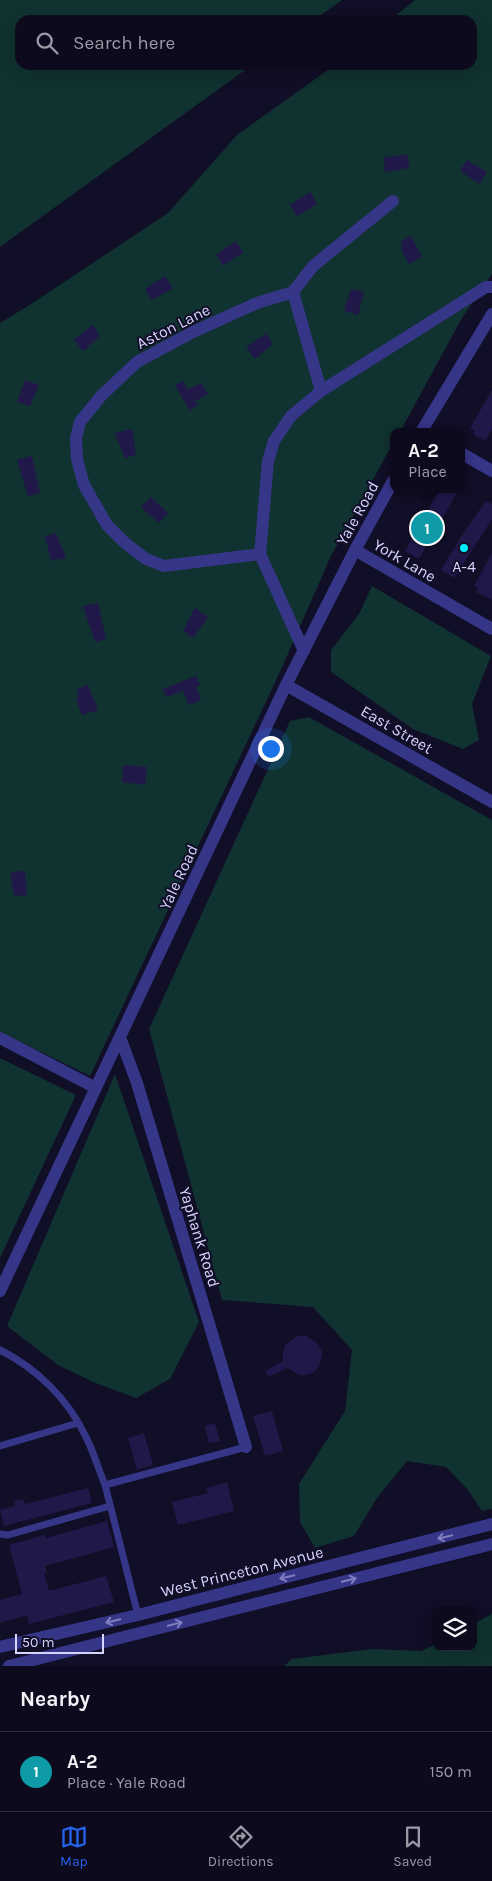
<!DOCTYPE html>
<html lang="en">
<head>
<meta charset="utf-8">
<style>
	:root { --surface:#0d0a1d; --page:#161326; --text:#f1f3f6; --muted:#9a9aa4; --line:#2d2b3b; --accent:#2563eb }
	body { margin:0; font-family:Karla,sans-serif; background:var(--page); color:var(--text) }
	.controls { position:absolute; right:15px; bottom:15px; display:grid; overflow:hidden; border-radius:10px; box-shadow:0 5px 20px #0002 }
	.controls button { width:45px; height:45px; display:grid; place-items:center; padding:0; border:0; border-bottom:1px solid var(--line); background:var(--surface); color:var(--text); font:25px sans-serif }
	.scale { position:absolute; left:15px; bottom:12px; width:89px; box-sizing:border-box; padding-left:5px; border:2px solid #d8d4ff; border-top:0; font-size:14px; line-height:18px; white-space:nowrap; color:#d8d4ff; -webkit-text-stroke:4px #110e27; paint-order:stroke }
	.you { position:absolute; left:270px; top:748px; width:18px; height:18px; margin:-12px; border:4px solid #fff; border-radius:50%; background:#1a73e8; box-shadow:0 0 0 8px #1a73e833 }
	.badge { display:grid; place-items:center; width:32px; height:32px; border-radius:50%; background:var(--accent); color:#fff; font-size:16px; font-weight:700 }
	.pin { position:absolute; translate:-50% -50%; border:2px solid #fff; box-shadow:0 1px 5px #0006 }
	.popup { position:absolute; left:390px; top:428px; width:75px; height:65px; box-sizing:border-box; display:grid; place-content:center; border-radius:10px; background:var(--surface); filter:drop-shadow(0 1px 4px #0005); font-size:16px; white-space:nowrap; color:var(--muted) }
	.popup b { font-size:19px; color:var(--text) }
	.popup::after { content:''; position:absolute; left:50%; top:100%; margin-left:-10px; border:10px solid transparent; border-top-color:var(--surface) }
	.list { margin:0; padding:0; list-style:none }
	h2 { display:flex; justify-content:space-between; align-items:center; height:65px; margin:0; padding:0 20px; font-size:21px }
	h2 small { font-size:16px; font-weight:400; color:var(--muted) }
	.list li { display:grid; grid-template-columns:32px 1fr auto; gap:15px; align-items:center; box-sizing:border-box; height:80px; padding:0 20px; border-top:1px solid var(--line) }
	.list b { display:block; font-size:19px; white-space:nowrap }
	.list p { margin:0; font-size:16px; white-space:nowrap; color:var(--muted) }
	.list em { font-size:16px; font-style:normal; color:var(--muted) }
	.icon { flex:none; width:28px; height:28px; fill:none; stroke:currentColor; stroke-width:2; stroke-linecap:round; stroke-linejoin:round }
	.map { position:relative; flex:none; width:492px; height:1666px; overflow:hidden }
	.search { position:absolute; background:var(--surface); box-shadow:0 5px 20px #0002; left:15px; right:15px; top:15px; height:55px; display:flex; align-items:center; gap:12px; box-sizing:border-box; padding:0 18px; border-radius:15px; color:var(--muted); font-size:19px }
	.sheet { height:145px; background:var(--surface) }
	nav { display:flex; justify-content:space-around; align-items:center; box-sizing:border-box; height:70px; border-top:1px solid var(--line); background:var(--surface); font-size:14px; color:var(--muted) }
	nav a { display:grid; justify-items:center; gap:2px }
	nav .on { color:var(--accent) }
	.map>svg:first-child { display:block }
</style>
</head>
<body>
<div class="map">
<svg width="492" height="1666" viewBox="0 0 492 1666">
	<rect width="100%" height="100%" fill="#110e27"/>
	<path fill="#103230" d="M0 0H342L314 20H20V65H252L0 247Z
		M415 0H492V274L462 318 400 432H393V443L330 558 280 672 90 1076 0 1032V323L31 304 168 213 237 135 335 65H472V20H390Z
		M372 586 491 656 472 704 479 740 463 749 413 729 331 672V650L359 614Z
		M309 717 492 820V1509L482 1511 468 1490 446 1467 407 1461 377 1498 354 1536 315 1548 300 1522 299 1484 345 1411 352 1350 313 1307 222 1300 149 1029 290 721Z
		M0 1058 76 1095 0 1258Z
		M115 1074 199 1322 170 1379 136 1398 93 1382 58 1365 7 1326Z
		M492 1614V1666H284L292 1659 372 1649 421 1651 436 1644V1647H473V1624Z"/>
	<path fill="#21184a" d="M408 155 409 168 385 172 384 157Z
		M467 160 487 172 480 184 460 171Z
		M310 192 317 204 297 216 290 205Z
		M411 236 422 257 409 264 401 249 403 248 400 242Z
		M236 241 243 252 223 266 216 255Z
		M165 276 173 288 152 300 145 289Z
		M351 289 364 292 358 315 344 311Z
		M92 325 100 336 83 351 74 340Z
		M266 334 273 344 255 359 246 347Z
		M25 380 39 385 30 406 17 402Z
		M182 381 188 389 201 383 208 394 195 401 198 405 190 410 175 386Z
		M492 390V429L485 441 473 434 475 431 470 428Z
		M132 429 136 455 125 458 115 433Z
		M32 456 40 493 28 496 17 460Z
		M440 489H459L419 559 405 551Z
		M151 497 168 513 159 523 141 507Z
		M486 501 492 504V519L454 578 441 570 464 532Z
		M56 533 66 558 51 561 45 536Z
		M492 553V600L476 592 478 588 474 586Z
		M98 603 106 639 95 642 83 606Z
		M195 608 208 617 193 638 183 631Z
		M196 676 200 685 196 687 201 700 189 705 183 691 166 697 163 689Z
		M88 685 98 710 82 715 76 698 79 697 77 689Z
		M123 765 147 767 145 785 122 782Z
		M25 871 27 895 14 896V889L12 890 11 872Z
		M297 1336H306L316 1342 322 1351V1356L319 1366 314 1372 306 1375H299L288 1368 268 1377 265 1371 283 1361V1353L285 1345Z
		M272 1411 283 1451 265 1456 253 1416Z
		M215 1423 220 1441 209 1443 205 1426Z
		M144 1433 153 1465 137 1470 128 1438Z
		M227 1482 234 1511 178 1525 172 1502 208 1493 206 1488Z
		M88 1488 92 1503 4 1526 0 1510 15 1506 14 1501 23 1499 25 1504Z
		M107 1521 114 1547 45 1566 47 1573H44L49 1591 106 1576 114 1602 29 1624 27 1615 0 1623V1600L22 1594 9 1545 45 1535 46 1538Z"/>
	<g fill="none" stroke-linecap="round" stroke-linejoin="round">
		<path stroke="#363689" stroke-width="7" d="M0 1350C36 1368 67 1398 85 1435 93 1450 98 1468 105 1485
			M0 1446 78 1423
			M0 1534 8 1535 110 1506
			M138 1615 105 1485 246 1447"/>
		<path stroke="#363689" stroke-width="12" d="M393 201 313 266 293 292 257 303 193 332 137 362 101 396 80 422 76 438 77 459 84 485 107 525 125 543 146 559 164 566 260 554 268 461 274 441 291 416 321 391 486 287H492
			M293 292 321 391
			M421 432 492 314
			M461 453 492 471
			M355 550 492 629
			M260 554 304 651
			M286 685 492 802
			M120 1037 137 1083 246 1447
			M0 1038 96 1088
			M0 1291 286 685 355 550 393 481"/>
		<path stroke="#363689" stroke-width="12" d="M0 1647 138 1615 492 1524
			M9 1666 492 1544"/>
	</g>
	<defs><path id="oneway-shaft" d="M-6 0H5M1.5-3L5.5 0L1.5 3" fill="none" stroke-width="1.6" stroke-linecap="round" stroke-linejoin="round" transform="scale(1.25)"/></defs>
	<g stroke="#7f7dbe">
		<use href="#oneway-shaft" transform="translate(445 1537) rotate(166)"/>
		<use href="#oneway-shaft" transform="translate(287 1577) rotate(166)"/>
		<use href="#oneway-shaft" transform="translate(349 1580) rotate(-14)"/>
		<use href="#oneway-shaft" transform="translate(113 1621) rotate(167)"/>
		<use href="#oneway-shaft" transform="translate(175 1624) rotate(-14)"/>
	</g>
	<circle fill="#00edff" stroke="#110e27" stroke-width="2" cx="464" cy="548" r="5"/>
	<g text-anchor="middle" stroke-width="4" stroke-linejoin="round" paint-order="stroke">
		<g font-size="16" fill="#d8d4ff" stroke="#110e27">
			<text transform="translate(173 326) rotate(-27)" y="6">Aston Lane</text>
			<text transform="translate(357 513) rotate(-61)" y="6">Yale Road</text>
			<text transform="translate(405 560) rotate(30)" y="6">York Lane</text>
			<text transform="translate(397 729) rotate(30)" y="6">East Street</text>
			<text transform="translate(178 877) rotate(-65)" y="6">Yale Road</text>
			<text transform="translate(200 1237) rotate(73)" y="6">Yaphank Road</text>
			<text transform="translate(242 1571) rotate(-14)" y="6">West Princeton Avenue</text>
		</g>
		<g font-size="16" fill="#d8d4ff" stroke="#110e27">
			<text x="464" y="572">A-4</text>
		</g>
	</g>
</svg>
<div class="controls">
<button><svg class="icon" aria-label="layers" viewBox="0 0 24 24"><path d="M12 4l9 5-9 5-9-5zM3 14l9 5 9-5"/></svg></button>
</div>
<div class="scale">50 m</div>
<div class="you"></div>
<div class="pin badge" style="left:427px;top:528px;background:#0f9aa8">1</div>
<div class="popup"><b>A-2</b>Place</div>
<div class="search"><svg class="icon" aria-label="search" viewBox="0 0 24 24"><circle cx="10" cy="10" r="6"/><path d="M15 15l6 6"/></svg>Search here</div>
</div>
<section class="sheet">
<h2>Nearby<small></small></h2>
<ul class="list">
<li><span class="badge" style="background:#0f9aa8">1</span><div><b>A-2</b><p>Place · Yale Road</p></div><em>150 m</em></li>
</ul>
</section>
<nav>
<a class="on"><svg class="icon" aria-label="map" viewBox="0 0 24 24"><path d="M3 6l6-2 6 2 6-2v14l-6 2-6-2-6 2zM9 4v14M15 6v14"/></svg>Map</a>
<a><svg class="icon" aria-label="directions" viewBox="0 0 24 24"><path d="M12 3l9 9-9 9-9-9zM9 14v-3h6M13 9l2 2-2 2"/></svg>Directions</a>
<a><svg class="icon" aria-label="saved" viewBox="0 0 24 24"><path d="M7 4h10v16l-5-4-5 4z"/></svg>Saved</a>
</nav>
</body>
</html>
